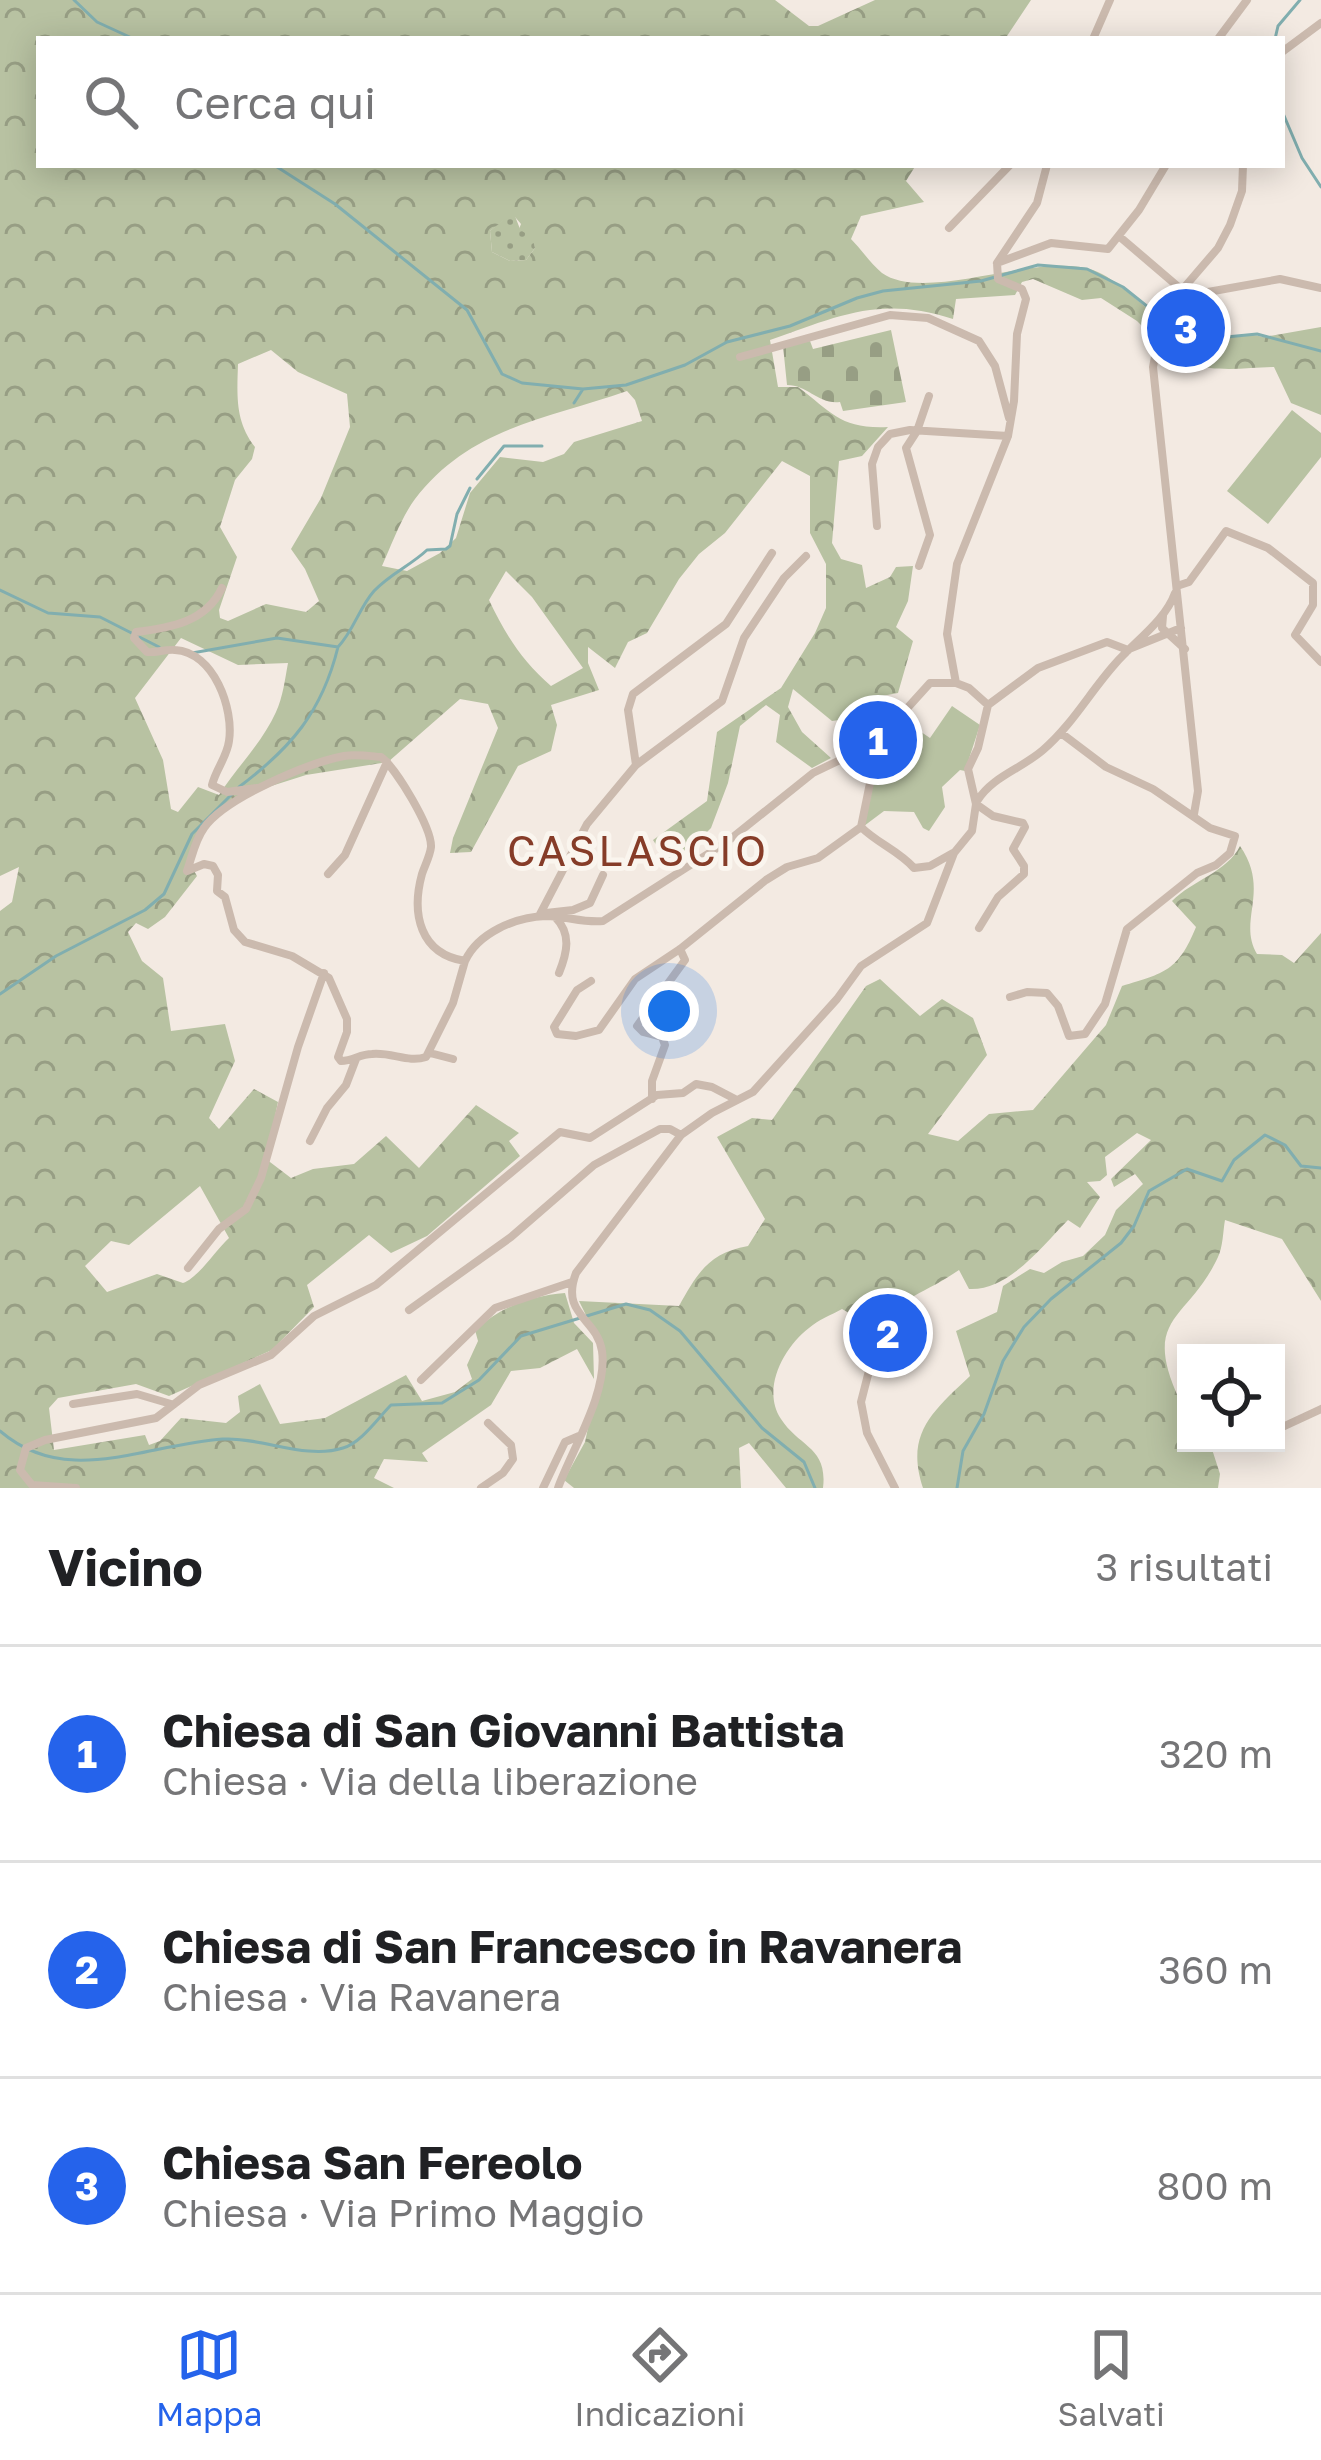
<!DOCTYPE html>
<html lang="it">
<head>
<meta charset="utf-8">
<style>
	:root { --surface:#fff; --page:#f2f2f2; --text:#202124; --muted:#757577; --line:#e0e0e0; --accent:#2563eb }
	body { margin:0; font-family:"Golos Text",sans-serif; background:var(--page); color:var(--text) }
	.controls { position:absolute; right:36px; bottom:36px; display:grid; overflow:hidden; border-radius:0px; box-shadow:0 6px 30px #0003 }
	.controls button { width:108px; height:108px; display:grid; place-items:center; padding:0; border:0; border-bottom:3px solid var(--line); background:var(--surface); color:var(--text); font:60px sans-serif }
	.you { position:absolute; left:669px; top:1011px; width:42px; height:42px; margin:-30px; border:9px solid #fff; border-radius:50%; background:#1a73e8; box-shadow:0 0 0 18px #1a73e833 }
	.badge { display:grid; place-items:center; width:78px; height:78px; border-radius:50%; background:var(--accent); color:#fff; font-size:39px; font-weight:700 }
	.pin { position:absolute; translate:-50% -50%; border:6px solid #fff; box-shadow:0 3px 12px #0006 }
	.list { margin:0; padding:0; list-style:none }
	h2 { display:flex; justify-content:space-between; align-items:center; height:156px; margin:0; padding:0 48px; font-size:51px }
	h2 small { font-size:39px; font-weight:400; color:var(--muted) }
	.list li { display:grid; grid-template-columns:78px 1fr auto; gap:36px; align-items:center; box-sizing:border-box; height:216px; padding:0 48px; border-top:3px solid var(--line) }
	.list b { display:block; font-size:45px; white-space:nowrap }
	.list p { margin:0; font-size:39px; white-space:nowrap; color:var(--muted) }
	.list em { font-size:39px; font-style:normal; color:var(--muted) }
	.icon { flex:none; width:66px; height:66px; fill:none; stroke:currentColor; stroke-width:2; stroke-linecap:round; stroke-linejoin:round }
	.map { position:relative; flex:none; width:1321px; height:1488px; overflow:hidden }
	.search { position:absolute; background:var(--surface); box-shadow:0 6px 30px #0003; left:36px; right:36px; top:36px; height:132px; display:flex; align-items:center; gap:30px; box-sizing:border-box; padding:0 42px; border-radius:0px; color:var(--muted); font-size:45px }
	.sheet { height:804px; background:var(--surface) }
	nav { display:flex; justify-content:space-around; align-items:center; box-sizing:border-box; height:168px; border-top:3px solid var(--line); background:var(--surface); font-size:33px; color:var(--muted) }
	nav a { display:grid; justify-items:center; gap:6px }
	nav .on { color:var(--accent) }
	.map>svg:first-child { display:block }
</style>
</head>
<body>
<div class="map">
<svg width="1321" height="1488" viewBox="0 0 1321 1488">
	<defs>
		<pattern id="grass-dots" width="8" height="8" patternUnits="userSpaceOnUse" patternTransform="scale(3)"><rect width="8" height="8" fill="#b8c2a2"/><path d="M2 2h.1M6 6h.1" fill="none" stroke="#979e84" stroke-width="1.8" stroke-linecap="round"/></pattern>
		<pattern id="forest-crowns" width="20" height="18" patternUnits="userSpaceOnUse" patternTransform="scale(3)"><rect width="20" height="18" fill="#b8c2a2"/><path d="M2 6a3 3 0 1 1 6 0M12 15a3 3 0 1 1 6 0" fill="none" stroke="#979e84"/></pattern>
		<pattern id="cemetery-stones" width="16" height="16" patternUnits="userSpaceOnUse" patternTransform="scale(3)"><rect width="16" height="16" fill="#b8c2a2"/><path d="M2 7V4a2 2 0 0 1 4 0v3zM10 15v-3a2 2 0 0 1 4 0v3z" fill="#979e84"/></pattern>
	</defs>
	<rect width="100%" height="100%" fill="#f3eae2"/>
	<path fill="url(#grass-dots)" d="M515 216 520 229 534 237 535 248 526 260 510 261 492 252 490 231 505 218Z"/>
	<path fill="url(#forest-crowns)" fill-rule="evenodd" d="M0 0H775L809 26H818L875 0H1031L1005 39H39V165H916L906 181 924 202 861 216 851 239C861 249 871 264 882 273 926 304 1037 251 1093 270 1119 280 1138 303 1161 319L1154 338 1137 321 1101 298 1082 300 1033 279 1022 282 1015 295 956 299 953 319C881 295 838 316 770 340L778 387H798C833 413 840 429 888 427L862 456 839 461 832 543 841 559 862 565 866 588 890 577 896 567 913 566 908 601 896 627 913 641 898 693 871 698 847 719 832 721 793 689 788 707 802 732 831 758 812 768 776 742 780 715 766 705 740 726 728 783 711 828 671 868 653 840 707 801 717 732 781 688 815 633 826 608V564L810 533V476L782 461 725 533 699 554 679 579 647 633 628 642 615 668 588 647V663L599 690 551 705 557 725 551 751 518 766 471 852 450 853 453 838 498 728 488 704 460 699 388 762 306 775 249 793 209 819 189 862 197 876 165 917 148 929 136 923 128 932 142 961 163 978 171 1031 225 1024 235 1061 209 1118 219 1129 254 1089 278 1102 266 1159 291 1178 313 1169 354 1164 386 1136 419 1168 476 1105 519 1133 509 1141 520 1156 427 1236 391 1253 369 1235 307 1285 314 1307 272 1350 169 1396 136 1384 58 1398 49 1408 54 1450 145 1435 149 1445 160 1441 181 1418 226 1423 240 1412 238 1396 260 1384 280 1424 325 1418 406 1375 422 1401 455 1392 472 1379 467 1365 478 1341 475 1330C502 1306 531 1296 565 1293L574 1323 593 1343 594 1379 577 1349 540 1368 511 1371 491 1405 422 1453 428 1462 384 1459 374 1478 394 1488H0V911L12 902 19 867 0 876ZM515 217 521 224 519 229 533 238 535 248 526 260 510 261 492 252 490 231 505 219ZM271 350 298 372 347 394 350 427 321 498 291 549 305 569 319 601 306 612 266 604 228 621 220 618 219 610 237 557 220 527 235 480 252 459 255 447C235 421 237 396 238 364ZM627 391 635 400 642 421 574 442 564 454 543 462 500 457 470 493 456 538 440 553 407 571 382 566C392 544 401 518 415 499 470 427 547 419 627 391ZM506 571 532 597 583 668 551 686C522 661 505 634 489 600ZM181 638 238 665 288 663C285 679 283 697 276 712 262 743 237 767 219 795L198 787 178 812 171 809 163 760 135 698ZM200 1186 229 1238C215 1251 198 1278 183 1283L157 1274 107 1292 85 1266 111 1241 129 1245Z
		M1168 322 1223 339 1248 334 1264 337 1321 327V415L1291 403 1274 367C1237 368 1189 377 1162 345Z
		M1240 846C1271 891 1237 920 1257 954L1282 955 1294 963 1321 933V1301L1282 1239 1225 1220C1223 1231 1223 1247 1218 1257 1188 1322 1140 1315 1180 1401L1186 1400V1443H1210L1220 1474 1218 1488H923C905 1434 932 1412 970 1376L956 1331 997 1312 1003 1286 1030 1269 1044 1273 1062 1262 1083 1256 1105 1235 1116 1210 1143 1184 1135 1174 1114 1187 1111 1179 1151 1140 1137 1133 1105 1157 1107 1175 1100 1181 1087 1182 1100 1197 1080 1228 1068 1220C1042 1246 1009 1291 969 1289L959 1270C926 1293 901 1297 873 1327L842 1309C831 1315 818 1320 809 1328 784 1347 761 1389 781 1419 799 1447 828 1447 823 1488H786L749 1443 739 1448 741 1488H574L564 1480 585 1442 604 1352 579 1301 679 1306C698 1272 709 1253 748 1246L765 1219 717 1137 752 1118 772 1120 866 986 880 979 920 1016 942 999 973 1018 987 1055 928 1134 958 1141 989 1114 1033 1110 1106 1025 1122 986C1165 973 1178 971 1196 927L1172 901C1193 880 1227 872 1240 846Z"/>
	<path fill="url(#cemetery-stones)" d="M891 330 906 402 843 411 840 402C819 405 808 385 787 385L783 346 810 341 813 349Z"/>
	<path fill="#b8c2a2" d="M1292 410 1321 433V457L1268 524 1227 491Z
		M952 706 980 725 965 771 960 770 942 787 945 807 929 831 923 828 914 812 884 811 864 826 872 783 902 719 930 738Z"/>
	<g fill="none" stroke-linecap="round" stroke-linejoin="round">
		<path stroke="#81aeaf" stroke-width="3" d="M74 0 97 22 134 39
			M1275 39 1278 26 1300 0
			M1282 111 1302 158 1321 187
			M274 165 335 204 467 310 502 374 522 383 583 389 626 385 685 365 727 342 790 326 857 298 883 291 981 281 1038 265 1087 269 1123 287 1163 319 1216 338 1257 334 1321 351
			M574 403 583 389
			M477 479 504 446H542
			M0 590 48 613 100 617 159 647
			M192 653 277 638 338 647C354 630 359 608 374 591 391 573 410 566 427 550L446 549 450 546 457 514 470 488
			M239 787C291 748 322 712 338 647
			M0 994 56 956 145 910 164 894 192 834 232 794
			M0 1431C66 1488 142 1445 223 1439 262 1437 305 1460 343 1448 361 1443 378 1418 391 1405L442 1403 479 1380 521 1336 626 1304 650 1310 680 1331 762 1428 804 1462 815 1488
			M957 1488 963 1451 984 1414 1003 1361 1024 1327 1051 1299 1121 1243 1134 1226 1149 1191 1187 1169 1222 1181 1234 1160 1265 1135 1285 1145 1301 1166 1321 1168"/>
		<path stroke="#cbbaae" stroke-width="8" d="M1093 39 1110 0
			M1218 39 1247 0
			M1282 52 1321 23
			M949 228 1010 165
			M1120 237 1182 290 1208 292 1280 279 1321 288
			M997 263 1037 203 1047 165
			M740 357 890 315 928 318 979 341 995 366 1009 418
			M877 526 872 464 878 447 890 434 910 430 1008 436
			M919 566 930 535 906 448 917 431 929 396
			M1177 586 1189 582 1226 531 1268 548 1313 583V605L1295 635 1321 662
			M222 588C206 622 170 628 136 632L134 638 147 652C157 653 165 649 175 650 214 652 234 709 229 741 227 757 216 769 212 785L227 792 257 788
			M1163 616 1162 628 1185 649
			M1129 649 1181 628
			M988 705 1038 668 1107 642 1128 650
			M892 725 930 683H956
			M636 765 628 710 633 694 726 624 772 553
			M977 801C993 776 1021 769 1043 750 1072 725 1090 692 1115 664 1135 641 1165 621 1175 593
			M976 804 993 816 1023 823 1025 827 1013 849 1024 866V874L998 897 979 928
			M1194 814 1198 791 1153 367 1161 326 1174 314 1182 290 1218 248 1230 225 1242 191 1243 165
			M861 827C877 843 899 851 914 868L930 866 953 853
			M861 827 870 783 893 732 892 725
			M187 871C192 857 195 840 204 828 225 798 308 763 344 756 356 754 369 756 381 757 396 768 432 828 431 847 430 856 425 865 422 874 411 914 420 954 465 961 478 933 515 917 546 916 566 916 583 923 603 921L728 841 813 773 838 761 873 728 892 725
			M187 871 204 864 213 866 218 875 217 891 225 897 234 930 245 942 292 956 329 978 347 1019V1032L338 1057 341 1061C353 1061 360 1054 372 1054 392 1052 408 1063 426 1057L453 1003 465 961
			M328 874 345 855 387 762
			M546 913 573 910 590 903 603 875
			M539 916 587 824 636 765 722 701 744 638 784 578 806 556
			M555 917C572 934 567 953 559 973
			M591 981 577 990 554 1027 557 1034 576 1036 599 1030 635 979 680 949 766 880 787 867 818 858 861 827
			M1010 997 1027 992 1047 993 1058 1006 1069 1036 1085 1034 1105 1004 1127 929 1197 873 1216 865 1230 853 1235 836 1210 828 1153 789 1106 767 1061 733
			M430 1053 453 1059
			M652 1099V1081L665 1045 662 1037 643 1032 637 1026 685 960 680 949
			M310 1141 327 1108 346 1085 356 1059
			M188 1268 219 1229 246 1209 261 1178 298 1047 324 973
			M409 1310 511 1237 594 1165 660 1129H670L681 1135
			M881 1324 861 1402 867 1433 895 1488
			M421 1380 495 1308 572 1282
			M73 1404 137 1394 171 1404
			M1276 1430 1321 1409
			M76 1488 32 1485 20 1470 26 1448 45 1440 156 1418 199 1385 271 1355 314 1316 376 1285 560 1132 590 1138 657 1095 683 1093 696 1084 712 1087 735 1099
			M481 1488 503 1473 513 1459 511 1445 488 1423
			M543 1488 565 1442 579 1436
			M558 1488C572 1449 608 1393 602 1351 597 1318 560 1315 576 1273L681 1135 712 1113 753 1092 837 999 861 966 927 923 954 853 972 831 976 804 968 769 978 748 988 705 969 688 956 683 947 634 957 564 1008 436 1014 401 1017 334 1026 299 1022 289 998 279 997 263 1051 243 1108 249 1139 210 1166 165"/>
	</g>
	<g text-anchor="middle" stroke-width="10" stroke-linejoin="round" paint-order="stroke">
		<g font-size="42" letter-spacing="3" fill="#863c28" stroke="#faf5ee">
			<text x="638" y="866">CASLASCIO</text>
		</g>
	</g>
</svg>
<div class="controls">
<button><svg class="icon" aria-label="locate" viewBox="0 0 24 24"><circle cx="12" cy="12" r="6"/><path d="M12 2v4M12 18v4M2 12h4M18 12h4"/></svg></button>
</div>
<div class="you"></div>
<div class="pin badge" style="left:878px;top:740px">1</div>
<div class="pin badge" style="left:888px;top:1333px">2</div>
<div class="pin badge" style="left:1186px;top:328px">3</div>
<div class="search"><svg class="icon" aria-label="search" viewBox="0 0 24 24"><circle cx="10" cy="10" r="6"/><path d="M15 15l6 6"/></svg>Cerca qui</div>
</div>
<section class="sheet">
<h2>Vicino<small>3 risultati</small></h2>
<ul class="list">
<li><span class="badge">1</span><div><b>Chiesa di San Giovanni Battista</b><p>Chiesa · Via della liberazione</p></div><em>320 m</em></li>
<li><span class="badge">2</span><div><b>Chiesa di San Francesco in Ravanera</b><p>Chiesa · Via Ravanera</p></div><em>360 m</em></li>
<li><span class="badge">3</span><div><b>Chiesa San Fereolo</b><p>Chiesa · Via Primo Maggio</p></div><em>800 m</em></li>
</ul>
</section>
<nav>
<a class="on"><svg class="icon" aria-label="map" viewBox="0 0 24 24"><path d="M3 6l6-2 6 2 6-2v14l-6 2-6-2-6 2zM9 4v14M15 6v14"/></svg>Mappa</a>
<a><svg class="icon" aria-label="directions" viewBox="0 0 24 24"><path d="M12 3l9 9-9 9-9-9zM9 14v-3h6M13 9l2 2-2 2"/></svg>Indicazioni</a>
<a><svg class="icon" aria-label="saved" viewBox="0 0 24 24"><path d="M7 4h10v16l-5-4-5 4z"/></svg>Salvati</a>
</nav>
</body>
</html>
